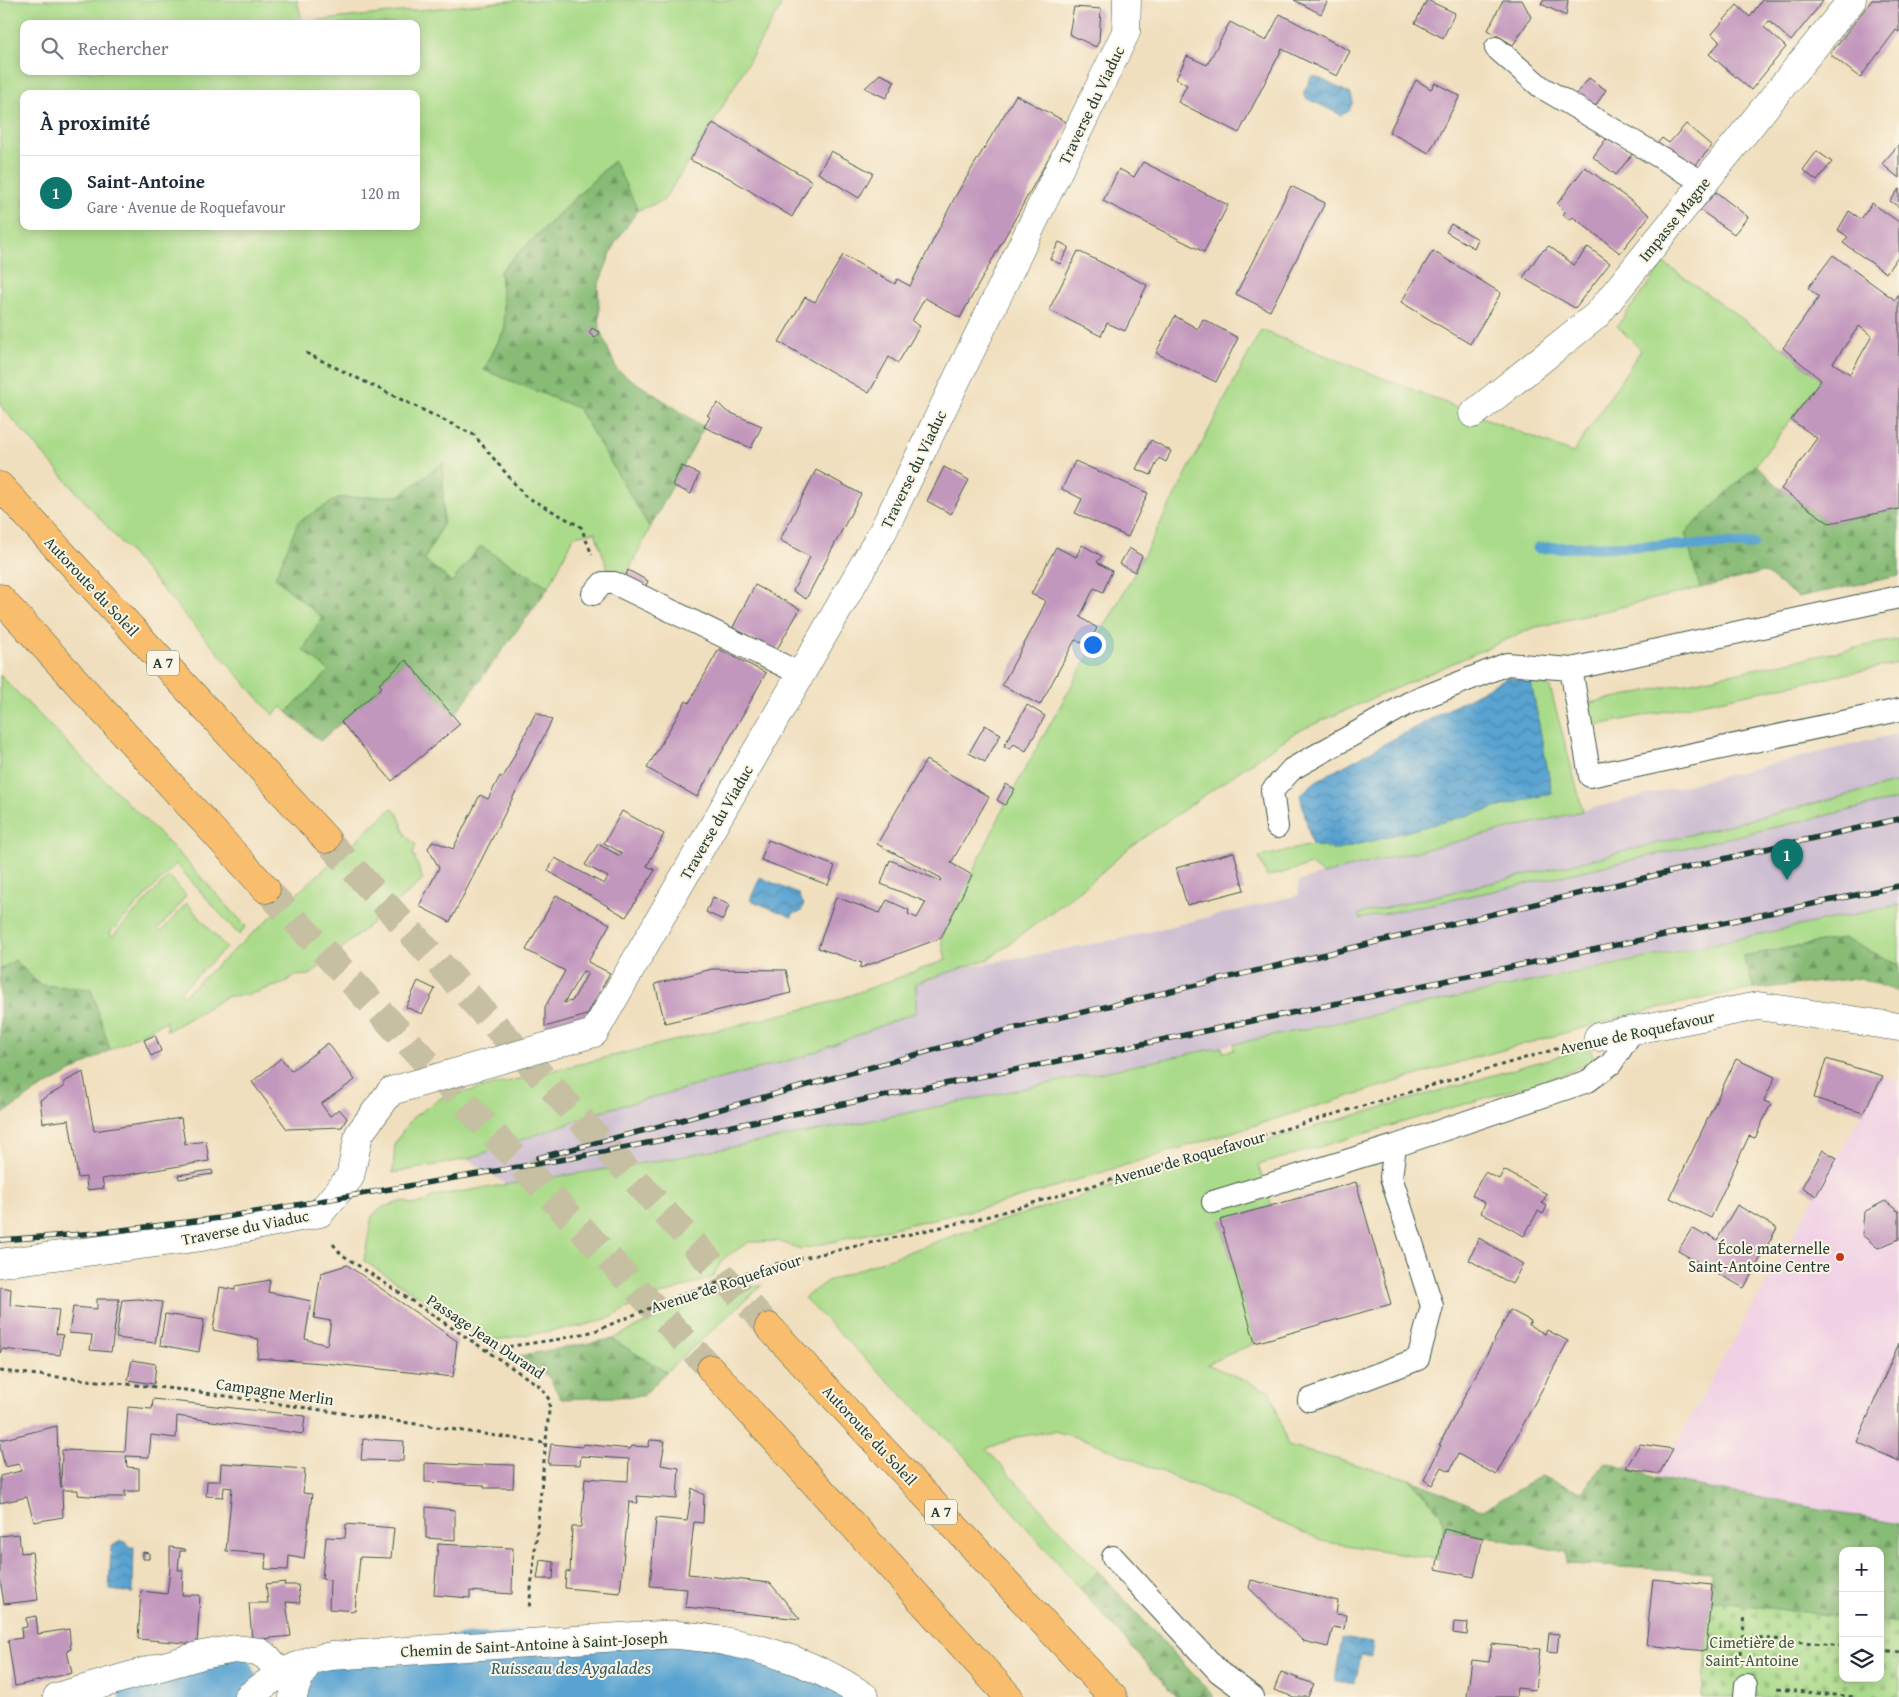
<!DOCTYPE html>
<html lang="fr">
<head>
<meta charset="utf-8">
<style>
	:root { --surface:#fff; --page:#f2f2f3; --text:#1f2937; --muted:#747a83; --line:#e0e1e3; --accent:#0f766e }
	body { margin:0; font-family:"Gentium Book Plus",serif; background:var(--page); color:var(--text) }
	.controls { position:absolute; right:15px; bottom:15px; display:grid; overflow:hidden; border-radius:10px; box-shadow:0 2px 12px #0003 }
	.controls button { width:45px; height:45px; display:grid; place-items:center; padding:0; border:0; border-bottom:1px solid var(--line); background:var(--surface); color:var(--text); font:25px sans-serif }
	.you { position:absolute; left:1092px; top:644px; width:18px; height:18px; margin:-12px; border:4px solid #fff; border-radius:50%; background:#1a73e8; box-shadow:0 0 0 8px #1a73e833 }
	.badge { display:grid; place-items:center; width:32px; height:32px; border-radius:50%; background:var(--accent); color:#fff; font-size:16px; font-weight:700 }
	.pin { position:absolute; translate:-50% -41px; filter:drop-shadow(0 1px 2px #0008) }
	.pin::after { content:''; position:absolute; top:26px; width:18px; height:15px; background:inherit; clip-path:polygon(0 0,100% 0,50% 100%) }
	.list { margin:0; padding:0; list-style:none }
	h2 { display:flex; justify-content:space-between; align-items:center; height:65px; margin:0; padding:0 20px; font-size:21px }
	h2 small { font-size:16px; font-weight:400; color:var(--muted) }
	.list li { display:grid; grid-template-columns:32px 1fr auto; gap:15px; align-items:center; box-sizing:border-box; height:75px; padding:0 20px; border-top:1px solid var(--line) }
	.list b { display:block; font-size:19px; white-space:nowrap }
	.list p { margin:0; font-size:16px; white-space:nowrap; color:var(--muted) }
	.list em { font-size:16px; font-style:normal; color:var(--muted) }
	.icon { flex:none; width:28px; height:28px; fill:none; stroke:currentColor; stroke-width:2; stroke-linecap:round; stroke-linejoin:round }
	.map { position:relative; flex:none; width:1899px; height:1697px; overflow:hidden }
	.search { position:absolute; background:var(--surface); box-shadow:0 2px 12px #0003; left:20px; top:20px; width:400px; height:55px; display:flex; align-items:center; gap:12px; box-sizing:border-box; padding:0 18px; border-radius:10px; color:var(--muted); font-size:19px }
	.panel { position:absolute; background:var(--surface); box-shadow:0 2px 12px #0003; left:20px; top:90px; width:400px; height:140px; border-radius:10px }
	.map>svg:first-child { display:block }
</style>
</head>
<body>
<div class="map">
<svg width="1899" height="1697" viewBox="0 0 1899 1697">
	<defs>
		<pattern id="forest-firs" width="22" height="20" patternUnits="userSpaceOnUse" patternTransform="scale(1.25)"><rect width="22" height="20" fill="#87bb76"/><path d="M5 1l3.5 6h-7zM16 11l3.5 6h-7z" fill="#6e9962"/></pattern>
		<pattern id="cemetery-stones" width="16" height="16" patternUnits="userSpaceOnUse" patternTransform="scale(1.25)"><rect width="16" height="16" fill="#aadb8a"/><path d="M2 7V4a2 2 0 0 1 4 0v3zM10 15v-3a2 2 0 0 1 4 0v3z" fill="#92bd78"/></pattern>
		<pattern id="water-waves" width="16" height="10" patternUnits="userSpaceOnUse" patternTransform="scale(1.25)"><rect width="16" height="10" fill="#59a3d1"/><path d="M0 5q4-4 8 0t8 0" fill="none" stroke="#4986aa"/></pattern>
	</defs>
	<rect width="100%" height="100%" fill="#fcf5e5"/>
	<filter id="ink" filterUnits="userSpaceOnUse"><feTurbulence type="fractalNoise" baseFrequency=".02" numOctaves="2"/><feDisplacementMap in="SourceGraphic" scale="10" xChannelSelector="R" yChannelSelector="G"/><feConvolveMatrix kernelMatrix="1 2 1 2 8 2 1 2 1" color-interpolation-filters="sRGB"/></filter>
	<filter id="wash" filterUnits="userSpaceOnUse"><feTurbulence type="fractalNoise" baseFrequency=".0096" numOctaves="4" result="noise"/><feDisplacementMap in="SourceGraphic" scale="20" xChannelSelector="R" yChannelSelector="G"/><feGaussianBlur stdDeviation="1.12" result="paint"/><feColorMatrix in="noise" values="0 0 0 0 0 0 0 0 0 0 0 0 0 0 0 0 0 1.4 0 .05"/><feComposite in="paint" operator="in"/></filter>
	<g filter="url(#wash)">
		<rect width="100%" height="100%" fill="#f0dfbe"/>
		<path fill="#f0d0e5" d="M1883 1076 1899 1081V1524L1656 1478Z"/>
		<path fill="#cebed2" d="M1899 733V905L1602 966 864 1122 669 1159 506 1184 467 1159 609 1109 916 983 957 969 1119 939 1299 895 1298 882 1323 874Z"/>
		<path fill="#aadb8a" stroke="#648c5f" fill-rule="evenodd" d="M0 0H297L302 22 518 0H778L781 6 713 123 663 201 638 210 613 161 500 271 505 328 484 370 578 408 650 528 625 578 607 567 595 532 574 536 549 587 481 547 452 582 424 560 443 524V464L399 496 338 498 322 618 329 671 287 712 282 707 273 715 0 405ZM24 24H416V71H24ZM24 94H416V226H24Z
			M1664 263 1783 348 1821 380 1756 465 1686 533 1700 588 1533 628 1294 733 1130 847 1087 885 989 959 916 983V1012L802 1057 609 1109 467 1159 393 1173 395 1143 412 1118 441 1098 832 1002 946 960 941 938 1005 805 1135 572 1261 330 1573 453 1641 350 1617 326Z
			M1899 639V663L1593 726 1589 703Z
			M0 675 94 770 173 847 246 926 239 935 176 864 110 933 112 937 169 876 186 895 173 913 158 929 161 932 187 903 226 948 181 991 183 996 392 808 398 814 406 836 416 845 413 853 423 880 310 975 294 976 282 984 247 995 228 996 167 1031 166 1021 110 1050 91 990 40 985 15 960 0 970Z
			M1531 682 1550 687 1583 811 1323 874 1311 865 1267 877 1259 857 1312 845 1337 850 1552 793Z
			M1899 782V799L1508 888 1359 919V914L1606 856Z
			M1899 905V965L1843 938 1743 956 1754 989 1723 994 1641 1012 1470 1059 999 1204 801 1249 777 1241 749 1242 724 1258 712 1278 639 1302 612 1317 582 1326 488 1341 364 1261 372 1216 383 1207 404 1201 413 1205 427 1201 433 1196 669 1159 864 1122 1222 1047 1223 1052 1234 1050V1044Z
			M1590 1047 1594 1059 1563 1075 1258 1165 1272 1206 1220 1221 1255 1343 1207 1364 1271 1392 1288 1446 1410 1479 1441 1514 1444 1529 1438 1559 1326 1542 1090 1441 1054 1431 1017 1437 986 1449 1098 1571 1080 1589 968 1460 804 1298 827 1281 958 1234 1163 1171Z
			M762 1285 666 1372 612 1339 669 1311 706 1297Z"/>
		<path fill="url(#forest-firs)" stroke="#537c55" d="M614 161 638 210 615 243 598 286 600 330 617 370 704 427 650 528 578 408 484 370 505 328 500 271Z
			M443 463V524L424 560 452 582 480 546 549 587 453 717 406 660 379 684 382 687 320 741 287 712 329 671 303 650 322 618 275 578 298 522 338 498 399 496Z
			M1756 465 1781 489 1829 523 1899 509V576L1798 597 1764 572 1700 588 1685 533Z
			M1843 938 1899 965V992L1860 978 1754 989 1743 956Z
			M15 960 40 985 91 989 110 1050 33 1093 0 1116V970Z
			M612 1339 666 1372 643 1396 561 1399 549 1377 518 1356Z
			M1605 1462 1656 1478 1899 1524V1623L1880 1621V1551H1843V1617L1710 1601 1712 1572 1566 1564 1567 1552 1444 1529 1441 1514 1410 1479 1483 1510 1541 1476 1582 1492Z
			M1098 1571 1214 1697H1176L1080 1589Z"/>
		<path fill="url(#cemetery-stones)" stroke="#648c5f" d="M1710 1601 1843 1617V1678H1880V1621L1899 1623V1697H1702Z"/>
		<path fill="url(#water-waves)" stroke="#3c7082" d="M1311 77H1317L1351 94 1353 102 1348 112 1341 115 1306 98 1303 94Z
			M1508 677 1531 682 1552 793 1337 850 1312 845 1300 795 1316 781Z
			M760 877 800 895 799 897 804 904 801 912 793 913 792 917 750 900Z
			M121 1541 126 1542 129 1547H134L133 1593 109 1590 111 1546Z
			M1342 1638 1373 1643 1371 1657 1361 1655 1355 1684 1335 1681Z"/>
		<g fill="none" stroke-linecap="round" stroke-linejoin="round">
			<path stroke="#59a3d1" stroke-width="11" d="M1538 548 1753 544"/>
			<path stroke="#59a3d1" stroke-width="71" d="M330 1689 472 1669 595 1666 721 1669 780 1681 808 1697
				M154 1697 221 1681"/>
		</g>
		<g id="blocks">
			<path fill="#c297bd" fill-rule="evenodd" d="M1294 0H1328L1321 14Z
				M1427 0 1455 13 1443 38 1415 23Z
				M1503 0H1522L1531 17 1513 45 1488 30Z
				M1543 0H1568L1566 16 1541 4Z
				M1762 0H1824L1791 41 1769 21 1764 27 1786 47 1751 90 1709 54 1720 42 1712 34 1737 5 1750 17Z
				M1872 0H1899V32L1896 30 1860 78 1830 54Z
				M1074 7 1101 9 1099 41 1096 47 1069 34Z
				M1280 14 1350 51 1337 76 1282 49 1239 133 1178 102 1187 85 1176 79 1187 56 1207 65 1230 22 1266 41Z
				M880 74 895 81 886 98 865 88Z
				M1589 78 1606 90 1594 108 1576 95Z
				M1416 80 1431 89 1435 83 1460 96 1429 153 1389 132Z
				M1016 95 1068 123 960 318 925 298 912 321 920 326 898 363 889 357 869 393 779 342 805 297 815 302 843 255 895 284 897 279 910 286 956 195Z
				M713 123 812 181 792 217 729 178 690 160Z
				M1686 124 1712 146 1693 168 1656 145 1662 138 1669 143Z
				M1606 139 1633 153 1616 175 1593 157Z
				M1899 144V178L1882 164Z
				M831 151 873 173 859 198 818 173Z
				M1817 151 1832 162 1817 181 1803 170Z
				M1143 162 1228 205 1204 252 1103 201 1119 169 1134 177Z
				M1585 167 1650 215 1620 253 1573 217 1570 220 1563 215 1565 212 1557 204Z
				M1291 186 1325 203 1270 311 1236 294Z
				M1899 189V207L1890 201Z
				M1716 192 1748 217 1734 234 1700 210Z
				M1872 203 1899 222V255L1886 273 1843 243 1848 237 1838 230 1849 211 1861 219Z
				M1451 224 1478 239 1474 248 1446 232Z
				M1059 242 1069 247 1060 264 1050 259Z
				M1549 246 1574 265 1588 247 1610 263 1575 308 1523 278 1540 253Z
				M1078 251 1147 285 1125 331 1107 323 1101 336 1049 310Z
				M1433 251 1501 293 1470 344 1401 302Z
				M1833 255 1895 300 1899 293V509L1829 523 1781 489 1817 438 1791 420 1821 380 1783 348 1819 297 1808 288ZM1859 326 1872 336 1850 374 1833 363Z
				M1175 316 1198 329 1203 319 1238 338 1216 382 1156 353Z
				M592 328 600 333 595 338 589 333Z
				M718 403 726 411 762 426 751 448 704 427 710 417 707 415Z
				M1151 440 1171 451 1166 462 1159 458 1151 475 1136 469Z
				M1075 461 1148 493 1128 537 1075 513 1082 499 1062 489Z
				M682 466 699 474 691 494 672 485Z
				M944 467 969 480 951 514 927 501Z
				M816 470 861 494 806 599 793 591 810 557 780 540Z
				M1082 545 1102 556 1097 562 1112 571 1103 592 1094 588 1080 617 1097 628 1088 645 1075 640 1040 705 1002 685 1037 620 1046 601 1031 594 1056 547 1076 557Z
				M1129 548 1142 556 1135 572 1120 564Z
				M628 570 648 581 645 588 625 578Z
				M755 585 800 609 776 651 732 629Z
				M719 649 766 673 697 797 647 768 686 701 689 703Z
				M406 660 460 724 392 781 341 722 382 687 379 684Z
				M1027 705 1045 716 1026 751 1014 744 1010 749 1004 746Z
				M536 712 552 720 450 922 419 906 439 868 428 848 433 841 453 849 480 795 488 799 500 776 503 778Z
				M985 725 1001 734 985 762 969 753Z
				M926 760 989 797 951 863 972 875 941 938 860 968 862 963 818 948 836 897 880 913 887 900 909 910 908 914 917 918 926 902 881 884 890 860 940 881 941 878 877 844Z
				M1006 784 1015 789 1005 805 997 800Z
				M622 811 664 834 647 866 655 870 626 917 548 871 555 858 604 884 608 877 585 865 598 844 620 856 622 853 604 843Z
				M768 840 835 866 828 885 761 860Z
				M1234 852 1244 890 1187 905 1176 868Z
				M556 895 610 924 588 962 610 973 587 1015 545 1027V1007L565 971 526 950ZM583 971 588 973 572 1001 564 1003Z
				M713 897 729 905 723 920 706 912Z
				M712 969 786 970 791 993 665 1023 655 984Z
				M418 981 435 989 422 1014 406 1007Z
				M155 1035 161 1051 151 1056 144 1040Z
				M328 1043 355 1080 321 1104 330 1116 339 1109 347 1118 342 1127 287 1129 252 1082 281 1058 291 1071Z
				M1736 1059 1775 1077 1764 1101 1771 1104 1755 1138 1749 1136 1711 1218 1670 1198Z
				M1826 1059 1883 1076 1863 1113 1814 1098Z
				M83 1072 94 1131 181 1118 185 1144 206 1141 209 1161 102 1179 104 1188 87 1190 86 1177 78 1178 69 1120 43 1123 40 1100 64 1087V1082Z
				M1823 1150 1837 1158 1816 1196 1802 1187Z
				M212 1170 213 1174 179 1179 178 1175Z
				M1504 1170 1547 1194 1542 1203 1547 1206 1543 1214 1538 1211 1524 1236 1481 1213 1485 1203 1472 1195 1485 1172 1499 1179Z
				M1356 1182 1391 1304 1255 1343 1220 1220Z
				M1885 1201 1899 1212V1239L1878 1248 1862 1235 1864 1212Z
				M1737 1205 1777 1228 1744 1288 1678 1251 1692 1228 1704 1235 1706 1233 1717 1240Z
				M1479 1238 1523 1264 1512 1284 1469 1260Z
				M347 1265 457 1341 453 1377 335 1364 257 1358 259 1339 213 1330 220 1287 235 1290V1286L270 1280 268 1292 311 1301 305 1339 327 1345 331 1321 314 1318 321 1273Z
				M0 1287 11 1289 10 1305 59 1310 56 1334 63 1335 60 1355 2 1349 0 1353Z
				M97 1299H119L111 1352 90 1350 92 1335 69 1333 73 1307 97 1309Z
				M139 1299 162 1302 155 1343 116 1338 122 1300Z
				M1510 1310 1531 1321 1529 1325 1545 1334 1547 1330 1568 1341 1496 1475 1458 1454 1450 1471 1442 1467 1432 1485 1424 1480 1441 1445H1439Z
				M165 1314 204 1320 199 1352 160 1345Z
				M1899 1343V1461L1857 1442Z
				M132 1360 156 1364 154 1384 128 1380Z
				M153 1399 305 1416 303 1434 177 1416 176 1438 151 1435 149 1457 126 1456 127 1467 139 1468V1491H125V1497H100L78 1495V1490H62L63 1517 34 1522 27 1497 0 1503V1476L21 1471 19 1464 5 1467 0 1447V1440L57 1426 58 1460 61 1488 62 1450 125 1452 128 1407 152 1409Z
				M363 1439 404 1441 403 1461 361 1460Z
				M650 1440 665 1441 661 1465 679 1468 677 1499 637 1496 638 1503 629 1502 620 1593 565 1588 566 1571 570 1572 572 1527H581L585 1478 628 1481 629 1459 581 1456 580 1465 548 1464 551 1444 582 1447 583 1444 630 1449 632 1446 648 1447Z
				M1640 1444 1673 1449 1659 1474 1626 1468Z
				M221 1463 305 1469 303 1493 312 1494 304 1559 289 1556 288 1570 265 1569 266 1554 226 1551 232 1488 224 1487 223 1497 206 1496 207 1481H220Z
				M425 1463 483 1466 484 1464 514 1465 513 1488H484V1485L425 1482Z
				M692 1488 704 1495 703 1523 694 1522 688 1574 770 1583 800 1619 685 1607 687 1589 650 1586 656 1518 687 1521Z
				M426 1507 455 1510V1540L426 1538Z
				M346 1524 394 1528 391 1558 360 1557 355 1611 329 1609 330 1580 322 1579 326 1537 345 1538Z
				M1444 1529 1483 1538 1474 1577 1436 1569Z
				M19 1534 21 1553 32 1552 38 1600 4 1604 0 1579V1536Z
				M438 1544 513 1548 512 1594 470 1591V1598L434 1595Z
				M170 1547 185 1549 186 1551H180L178 1570H183L182 1595H200L197 1644 138 1639 141 1591 167 1594 170 1569Z
				M143 1552 149 1553V1559H143Z
				M540 1560 554 1562 553 1579H537Z
				M1653 1579 1712 1585 1706 1651 1646 1645Z
				M1251 1580 1338 1601 1336 1614 1346 1615 1344 1629 1333 1627 1328 1647 1303 1641 1249 1588Z
				M285 1582 284 1585H298L300 1603 286 1602 291 1636 252 1640 249 1603H268L266 1584Z
				M36 1616 38 1634 69 1629 71 1649 67 1651 72 1673 15 1686 8 1640 22 1638 21 1628 27 1627 26 1618Z
				M1454 1622 1468 1623 1467 1635 1453 1633Z
				M1549 1633 1559 1634 1557 1653 1547 1652Z
				M1492 1644 1540 1649 1535 1690 1517 1688 1516 1697H1467L1472 1660 1489 1662Z
				M1281 1672 1314 1684 1308 1697H1294L1274 1690Z"/>
		</g>
	</g>
	<g filter="url(#ink)">
		<use href="#blocks" fill-opacity="0" stroke="#3e5549" stroke-width="1"/>
		<g fill="none" stroke-linecap="round" stroke-linejoin="round">
			<path stroke="#c6bfa2" stroke-width="28" stroke-dasharray="28 14" stroke-linecap="butt" d="M326 839 769 1327
				M266 889 711 1369"/>
			<g stroke="#3e5549" stroke-width="24">
				<path id="service" d="M1496 48 1541 87 1704 183
					M593 594 603 583H614L801 674
					M1899 597 1571 669 1590 776 1899 710
					M1277 827 1272 791 1292 769 1409 703 1507 664 1571 669
					M1213 1202 1395 1146
					M1309 1400 1418 1359 1432 1306 1391 1177 1395 1146 1588 1081 1611 1064 1634 1029
					M1113 1557 1219 1672 1253 1697
					M1745 1697 1746 1685"/>
			</g>
			<g stroke="#3e5549" stroke-width="29">
				<path id="minor" d="M1473 414 1597 315 1852 0
					M1598 1037 1758 1006 1899 1027
					M0 1263 201 1237 320 1213 350 1177 359 1134 391 1091 594 1033 882 533 1126 32 1127 0
					M57 1697 202 1655 235 1649 259 1652 267 1657 280 1673
					M248 1697C275 1676 297 1662 331 1656L635 1636C649 1636 664 1634 678 1635 742 1640 813 1660 865 1697
					M293 1697C296 1682 301 1672 311 1660"/>
			</g>
			<g stroke="#3e5549" stroke-width="29">
				<path id="motorway" d="M0 486 326 839
					M0 598 266 889
					M769 1327 1113 1697
					M711 1369 1009 1697"/>
			</g>
			<path stroke="#3e5549" stroke-width="3" stroke-dasharray="4 4" stroke-linecap="butt" d="M306 353 474 435 525 496 581 527 592 555
				M333 1244 341 1254 541 1387 550 1401 529 1609
				M485 1350 560 1339 595 1331 686 1293 776 1264 982 1218 1566 1046
				M0 1371 185 1390 545 1443
				M1743 1636 1843 1646
				M1880 1650 1899 1652
				M1741 1654 1745 1615
				M1777 1689 1855 1697"/>
			<use href="#service" stroke="#fff" stroke-width="22"/>
			<use href="#minor" stroke="#fff" stroke-width="28"/>
			<use href="#motorway" stroke="#f9be6d" stroke-width="28"/>
			<g stroke="#1f3d34" stroke-width="5.5">
				<path id="rail" d="M538 1158 653 1128 983 1036 1778 846 1899 819
					M0 1240 97 1233 220 1218 577 1157 1104 1052 1899 886"/>
			</g>
			<use href="#rail" stroke="#fcf5e5" stroke-width="4" stroke-dasharray="11" stroke-linecap="butt"/>
		</g>
	</g>
	<circle fill="#c8321e" stroke="#fcf5e5" stroke-width="2" cx="1840" cy="1257" r="5"/>
	<g text-anchor="middle" stroke-width="4" stroke-linejoin="round" paint-order="stroke">
		<g fill="#fcf5e5" stroke="#617469" stroke-width="1">
			<rect x="147" y="650.5" width="32" height="25" rx="4"/>
			<rect x="925" y="1499.5" width="32" height="25" rx="4"/>
		</g>
		<g font-size="15" font-weight="bold" fill="#1f3d34">
			<text x="163" y="668">A 7</text>
			<text x="941" y="1517">A 7</text>
		</g>
		<g font-size="16" fill="#1f3d34" stroke="#fcf5e5">
			<text transform="translate(1091 105) rotate(-64)" y="6">Traverse du Viaduc</text>
			<text transform="translate(1674 219) rotate(-51)" y="6">Impasse Magne</text>
			<text transform="translate(913 469) rotate(-64)" y="6">Traverse du Viaduc</text>
			<text transform="translate(92 586) rotate(47)" y="6">Autoroute du Soleil</text>
			<text transform="translate(716 822) rotate(-60)" y="6">Traverse du Viaduc</text>
			<text transform="translate(1637 1032) rotate(-12)" y="6">Avenue de Roquefavour</text>
			<text transform="translate(1189 1157) rotate(-16)" y="6">Avenue de Roquefavour</text>
			<text transform="translate(245 1227) rotate(-11)" y="6">Traverse du Viaduc</text>
			<text transform="translate(726 1283) rotate(-18)" y="6">Avenue de Roquefavour</text>
			<text transform="translate(486 1336) rotate(34)" y="6">Passage Jean Durand</text>
			<text transform="translate(275 1391) rotate(8)" y="6">Campagne Merlin</text>
			<text transform="translate(870 1435) rotate(47)" y="6">Autoroute du Soleil</text>
			<text transform="translate(534 1644) rotate(-3)" y="6">Chemin de Saint-Antoine à Saint-Joseph</text>
		</g>
		<g font-size="16" fill="#1f3d34" stroke="#fcf5e5" text-anchor="end">
			<text x="1830" y="1254">École maternelle<tspan x="1830" dy="18">Saint-Antoine Centre</tspan></text>
		</g>
		<g font-size="16" fill="#3b5d45" stroke="#fcf5e5">
			<text x="1752" y="1648">Cimetière de<tspan x="1752" dy="18">Saint-Antoine</tspan></text>
		</g>
		<g font-size="18" font-style="italic" fill="#305c63" stroke="#fcf5e5">
			<text x="571" y="1674">Ruisseau des Aygalades</text>
		</g>
	</g>
</svg>
<div class="controls">
<button>+</button>
<button>−</button>
<button><svg class="icon" aria-label="layers" viewBox="0 0 24 24"><path d="M12 4l9 5-9 5-9-5zM3 14l9 5 9-5"/></svg></button>
</div>
<div class="you"></div>
<div class="pin badge" style="left:1787px;top:880px">1</div>
<div class="search"><svg class="icon" aria-label="search" viewBox="0 0 24 24"><circle cx="10" cy="10" r="6"/><path d="M15 15l6 6"/></svg>Rechercher</div>
<section class="panel">
<h2>À proximité<small></small></h2>
<ul class="list">
<li><span class="badge">1</span><div><b>Saint-Antoine</b><p>Gare · Avenue de Roquefavour</p></div><em>120 m</em></li>
</ul>
</section>
</div>
</body>
</html>
